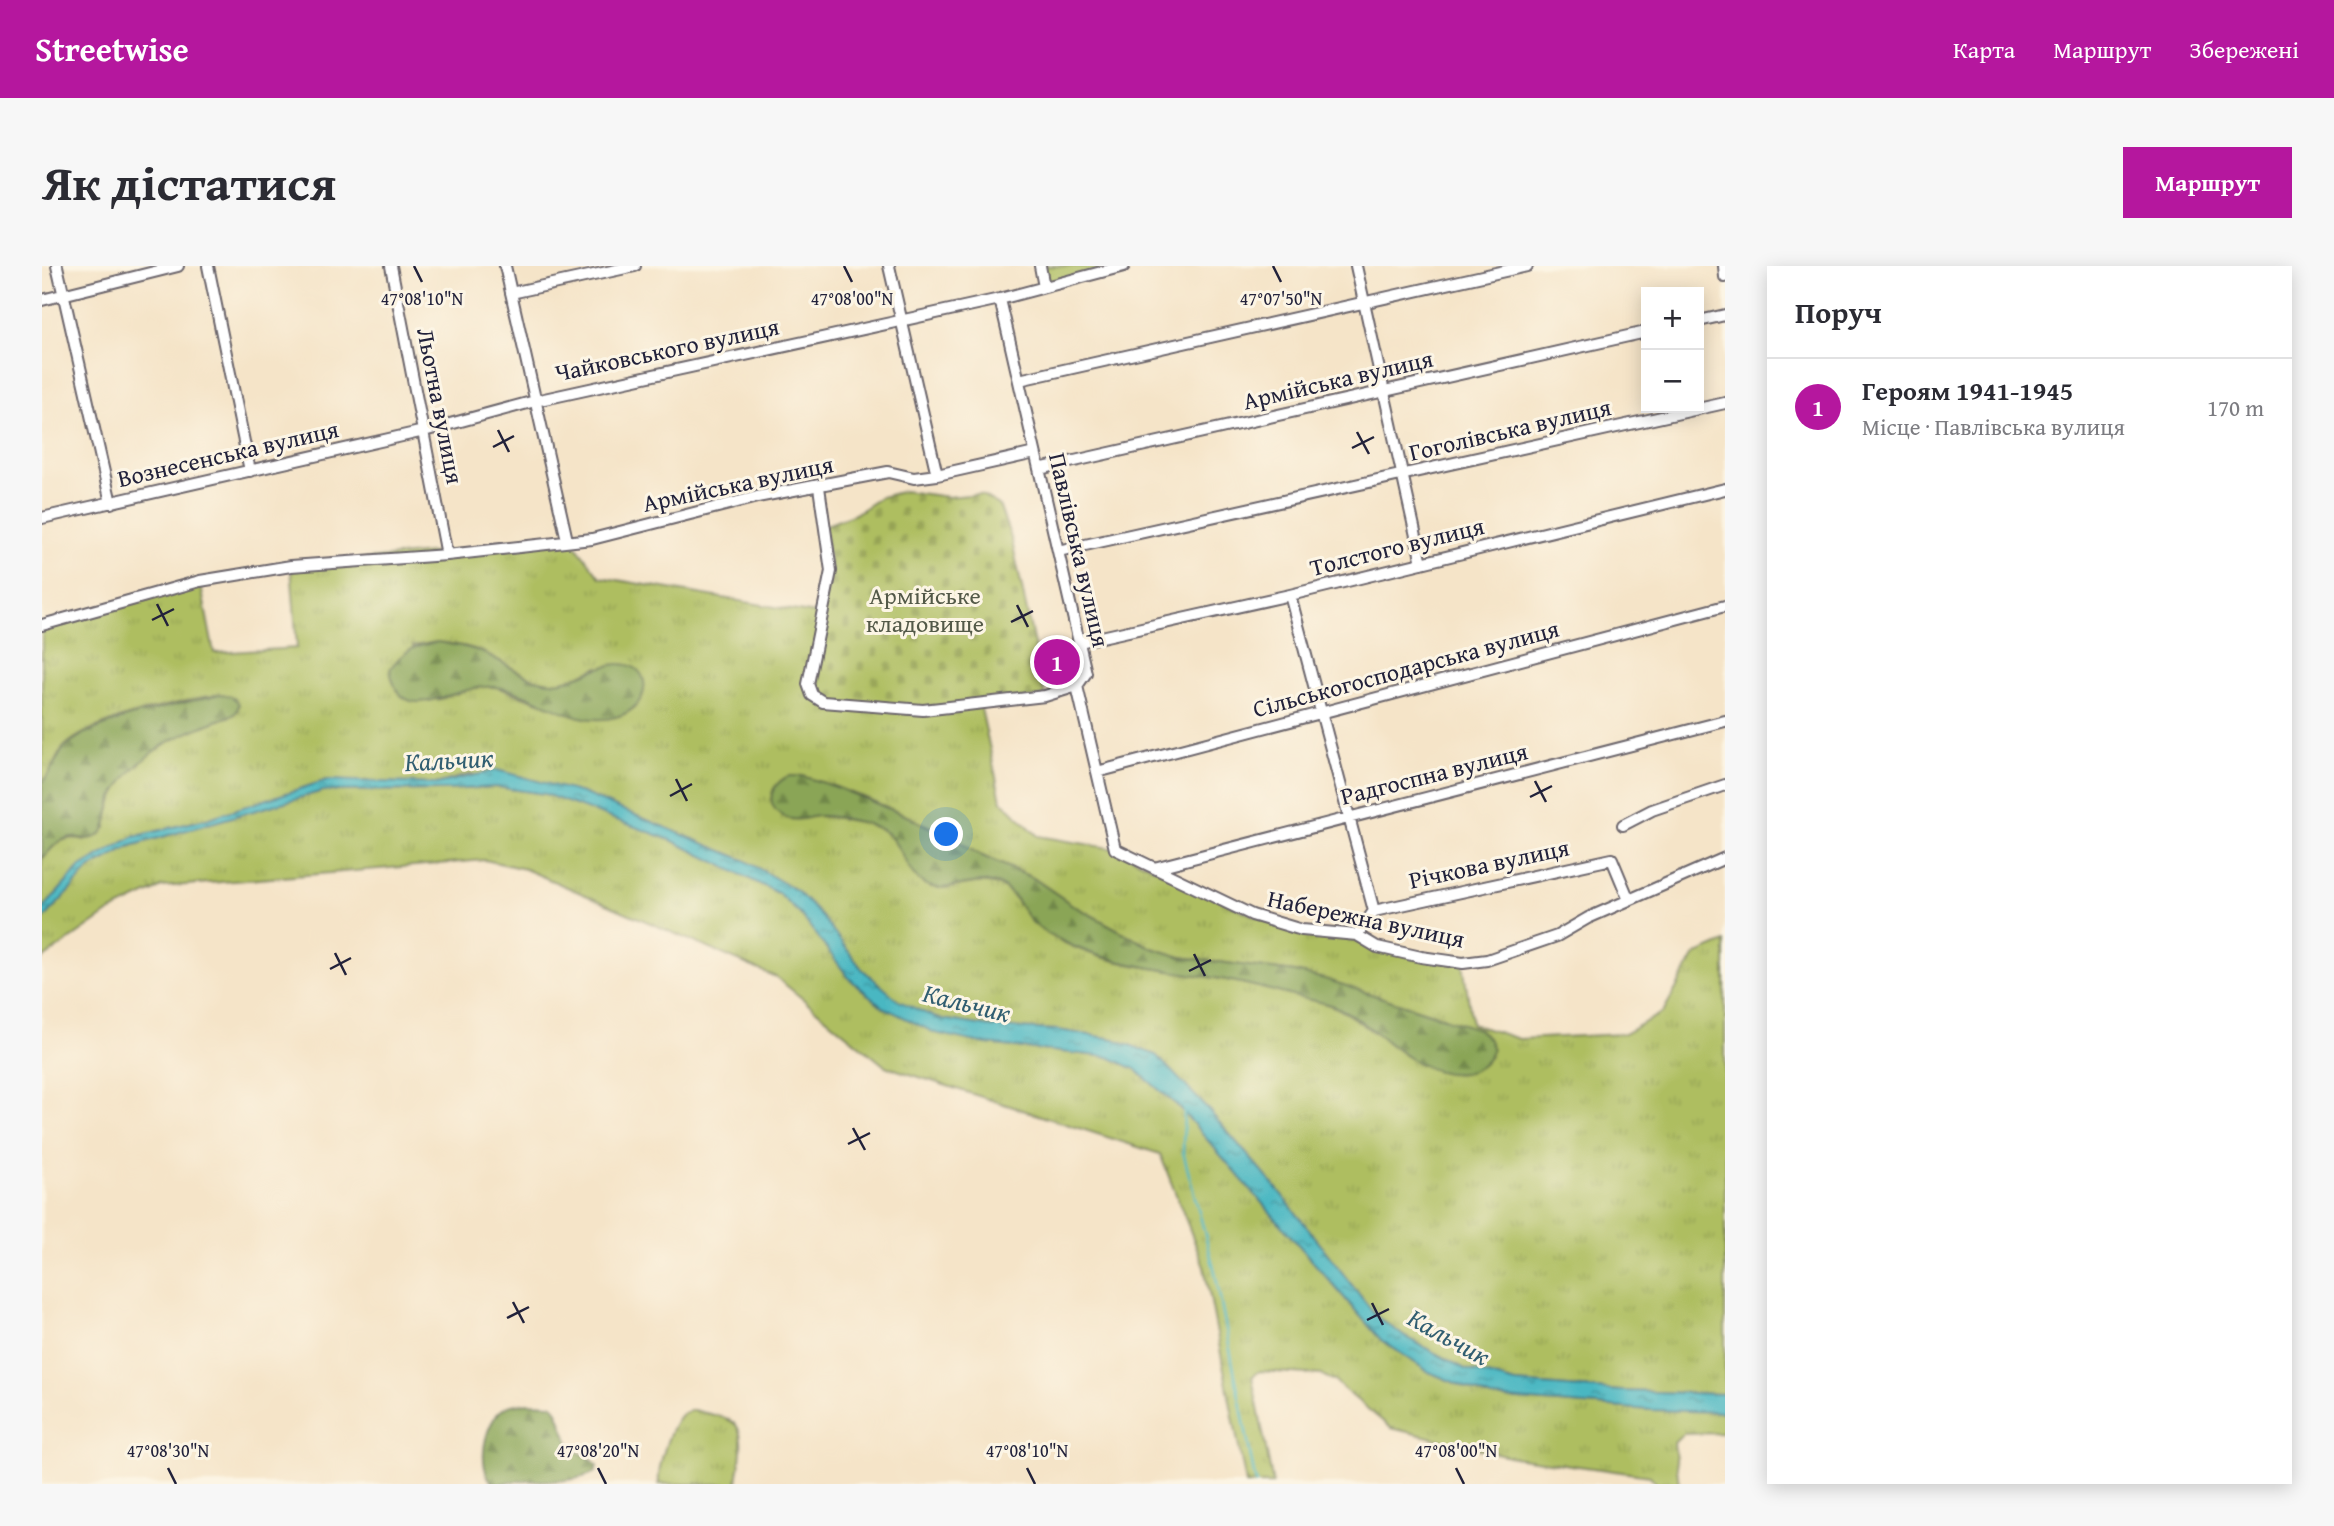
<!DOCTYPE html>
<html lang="uk">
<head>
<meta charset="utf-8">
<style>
	:root { --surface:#fff; --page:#f7f7f7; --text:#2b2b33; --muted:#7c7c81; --line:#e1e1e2; --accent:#b5179e }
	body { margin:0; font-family:"Gentium Book Plus",serif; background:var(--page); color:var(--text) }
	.controls { position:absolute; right:21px; top:21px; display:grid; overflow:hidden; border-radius:0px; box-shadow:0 4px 18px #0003 }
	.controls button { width:63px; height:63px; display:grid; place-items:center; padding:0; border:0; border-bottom:2px solid var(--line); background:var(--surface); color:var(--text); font:35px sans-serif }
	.you { position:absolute; left:905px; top:569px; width:24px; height:24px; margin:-18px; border:5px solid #fff; border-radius:50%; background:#1a73e8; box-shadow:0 0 0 10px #1a73e833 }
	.badge { display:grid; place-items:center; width:46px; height:46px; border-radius:50%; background:var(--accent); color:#fff; font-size:23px; font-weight:700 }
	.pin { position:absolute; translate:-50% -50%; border:4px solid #fff; box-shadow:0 2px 7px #0006 }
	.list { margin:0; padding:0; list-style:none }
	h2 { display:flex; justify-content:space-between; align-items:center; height:91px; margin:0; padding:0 28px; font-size:30px }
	h2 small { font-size:23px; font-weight:400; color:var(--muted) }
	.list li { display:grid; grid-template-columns:46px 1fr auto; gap:21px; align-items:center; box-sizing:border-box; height:98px; padding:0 28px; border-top:2px solid var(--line) }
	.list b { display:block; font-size:26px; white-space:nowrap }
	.list p { margin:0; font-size:23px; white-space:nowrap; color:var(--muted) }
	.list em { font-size:23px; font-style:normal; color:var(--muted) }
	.map { position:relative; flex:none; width:1683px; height:1218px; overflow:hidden; border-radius:0px }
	header { display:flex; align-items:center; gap:42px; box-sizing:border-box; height:98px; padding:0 35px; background:var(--accent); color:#fff }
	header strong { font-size:33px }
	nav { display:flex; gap:38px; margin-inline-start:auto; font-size:24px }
	.intro { display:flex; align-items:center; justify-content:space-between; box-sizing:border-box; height:168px; padding:0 42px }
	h1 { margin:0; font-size:49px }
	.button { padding:18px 32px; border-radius:0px; background:var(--accent); color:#fff; font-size:24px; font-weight:700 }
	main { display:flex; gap:42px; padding:0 42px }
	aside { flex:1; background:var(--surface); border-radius:0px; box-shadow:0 4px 18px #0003 }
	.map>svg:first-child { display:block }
</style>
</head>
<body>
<header>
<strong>Streetwise</strong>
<nav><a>Карта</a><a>Маршрут</a><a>Збережені</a></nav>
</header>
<div class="intro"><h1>Як дістатися</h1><a class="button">Маршрут</a></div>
<main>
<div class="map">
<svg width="1683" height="1218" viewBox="0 0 1683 1218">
	<defs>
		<pattern id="grass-tufts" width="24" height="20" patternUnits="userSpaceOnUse" patternTransform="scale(1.75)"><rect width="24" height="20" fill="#aebe60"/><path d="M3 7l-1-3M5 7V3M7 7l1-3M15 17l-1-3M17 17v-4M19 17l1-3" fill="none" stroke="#95a354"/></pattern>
		<pattern id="forest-firs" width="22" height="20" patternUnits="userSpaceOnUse" patternTransform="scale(1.75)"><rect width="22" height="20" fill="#8aa556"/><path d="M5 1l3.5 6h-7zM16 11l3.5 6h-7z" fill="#708648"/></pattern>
		<pattern id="cemetery-stones" width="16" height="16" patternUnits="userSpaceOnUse" patternTransform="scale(1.75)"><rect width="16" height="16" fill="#aebe60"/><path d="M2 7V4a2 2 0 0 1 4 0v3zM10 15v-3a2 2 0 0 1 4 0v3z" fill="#95a354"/></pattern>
		<pattern id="water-ripples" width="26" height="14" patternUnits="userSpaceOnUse" patternTransform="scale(1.75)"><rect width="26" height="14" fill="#48b7c2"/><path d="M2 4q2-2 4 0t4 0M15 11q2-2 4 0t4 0" fill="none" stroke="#3c949f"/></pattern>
	</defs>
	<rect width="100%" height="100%" fill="#fcf5e5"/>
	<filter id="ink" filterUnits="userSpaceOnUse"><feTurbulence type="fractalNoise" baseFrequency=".0143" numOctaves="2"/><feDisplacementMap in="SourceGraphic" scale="14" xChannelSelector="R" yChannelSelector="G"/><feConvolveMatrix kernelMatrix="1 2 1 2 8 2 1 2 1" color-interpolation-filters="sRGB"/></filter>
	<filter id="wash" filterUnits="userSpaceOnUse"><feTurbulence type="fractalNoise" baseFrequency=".00686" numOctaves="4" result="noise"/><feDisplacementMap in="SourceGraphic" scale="28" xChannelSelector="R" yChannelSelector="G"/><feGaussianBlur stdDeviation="1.57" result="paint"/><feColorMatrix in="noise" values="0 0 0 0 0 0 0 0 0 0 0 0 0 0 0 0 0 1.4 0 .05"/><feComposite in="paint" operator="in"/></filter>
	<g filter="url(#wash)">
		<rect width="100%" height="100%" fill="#f5e4c8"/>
		<path fill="url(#grass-tufts)" stroke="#68704e" stroke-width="2" fill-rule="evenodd" d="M530 274 558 311 779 349 938 438 959 534 996 570 1073 583 1210 649 1260 664 1315 669 1335 681 1421 697 1430 758 1477 773 1582 768 1621 746 1653 689 1683 676V1128L1579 1125 1474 1117 1423 1103 1363 1071 1334 1050 1236 924 1163 840 1114 789 1072 773 1016 764 950 761 894 752 857 736 820 703 781 652 755 625 702 594 540 527 428 508 394 518 285 514 164 553 91 571 37 602 0 644V593C14 577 21 569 43 574L64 562C71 493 134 469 191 449L166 430C128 439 48 454 22 481 12 492 11 507 0 518V359L158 315 172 387 255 382 249 300ZM395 376C410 378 425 379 438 385 462 395 483 414 509 416 525 416 542 407 556 401L537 450 454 421H433L396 434 371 380ZM760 510 824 532 867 551 912 573 938 589 991 612 1032 640 1110 682 1139 691 1253 706 1401 751 1448 790C1404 843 1335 760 1293 741 1279 735 1262 733 1247 729 1223 723 1198 716 1174 712 1141 706 1107 703 1074 695 1049 689 1007 674 989 654 978 643 973 626 957 620 934 610 909 626 895 621 875 614 867 603 858 586 856 582 854 575 851 572 838 557 794 551 775 550Z
			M454 521 503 528 571 552 629 574 736 627 759 649 808 713 841 741 944 778 1067 791 1093 803 1137 841 1339 1074 1387 1106 1449 1132 1609 1144 1683 1146V1167L1641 1168 1632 1177 1637 1218H1615L1608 1210 1471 1191 1349 1162 1292 1115 1280 1109 1218 1105 1210 1111 1231 1218H1204L1162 1000 1118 888 843 800 734 711 483 603 443 594 120 621 69 645 0 693V655L47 603 89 580 281 525 405 524Z
			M651 1144C662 1147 678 1149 689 1155 707 1164 696 1201 695 1218H617C615 1203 628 1158 640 1148 642 1146 648 1145 651 1144Z"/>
		<path fill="url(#forest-firs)" stroke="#566448" stroke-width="2" d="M395 376C410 378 423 380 437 385 461 394 483 415 510 416 533 416 553 399 576 398 613 397 610 442 574 451 531 463 494 425 452 421 414 416 358 468 348 403 361 384 373 380 395 376Z
			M178 428C187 429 192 430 197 438L195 445 191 449C142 466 97 483 71 532 65 543 68 563 56 570 47 576 38 571 30 571 16 573 8 584 0 593V518L23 480 43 467 88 450Z
			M747 510H760L794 521 867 551 912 573 938 589 991 612 1032 640 1110 682 1139 691 1253 706 1283 713 1436 763 1446 772 1451 783C1437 819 1395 809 1369 793 1342 777 1321 751 1291 740 1280 736 1267 734 1255 731 1228 724 1200 716 1172 712 1126 704 1077 700 1033 681 1018 674 1000 667 988 654 978 642 973 626 957 619 932 609 905 629 884 619 861 607 861 575 838 563 828 557 789 549 777 550 766 551 756 556 745 552 722 542 726 519 747 510Z
			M510 1138C519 1146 521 1168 529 1180 537 1190 549 1188 555 1200L553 1206C531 1218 500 1214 475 1215 467 1215 460 1218 452 1218 433 1202 443 1155 461 1143 472 1134 496 1138 510 1138Z"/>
		<path fill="url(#cemetery-stones)" stroke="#68704e" stroke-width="2" d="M862 225 906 231 938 228 957 239 970 275 1003 430 881 444 781 436 770 429 779 349 789 305 782 260 813 248 839 231Z"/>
		<path fill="#aebe60" stroke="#68704e" stroke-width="2" d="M1000 0H1072L1004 18Z"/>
		<path fill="url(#water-ripples)" stroke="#356c7e" stroke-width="2" d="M455 504 540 527 702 594 755 625 781 652 820 703 857 735 894 752 950 761 1016 764 1072 773 1114 789 1163 840 1236 924 1334 1050 1363 1071 1423 1103 1474 1117 1579 1125 1683 1128V1146L1609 1144 1449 1132 1387 1106 1339 1074 1137 841 1093 803 1067 791 944 778 893 767 841 741 808 713 759 649 736 627 629 574 503 528 454 521 405 524 281 525 89 580 47 603 0 655V644L37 602 91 571 164 553 285 514 394 518Z"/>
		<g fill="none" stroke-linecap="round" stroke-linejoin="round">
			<path stroke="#48b7c2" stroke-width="2.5" d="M1142 845 1141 886 1173 1006 1214 1218"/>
		</g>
	</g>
	<g filter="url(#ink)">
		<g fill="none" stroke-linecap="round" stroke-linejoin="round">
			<g stroke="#6c666c" stroke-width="14">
				<path id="minor" d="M15 0 69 237
					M166 0 208 205
					M349 0 405 289
					M463 0 525 274
					M847 0 895 209
					M998 0 1002 21
					M1314 0 1380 297
					M1682 0 1683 11
					M469 27 593 0
					M958 33 1044 407 1035 420 1073 583 1210 649 1260 664 1315 669 1335 681 1379 691 1421 697 1445 694 1515 670 1546 652 1683 592
					M0 34 136 0
					M1657 55 1683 49
					M977 114 1485 0
					M997 203 1604 66
					M777 221 789 305 766 418 770 429 781 436 881 444 1003 430 1035 420
					M0 252 382 165 493 135 958 33 1082 0
					M1016 285 1683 137
					M1248 329 1332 645
					M0 359 158 315 249 300 405 289 550 273 715 231 846 206 872 212 895 209 993 187
					M1037 376 1248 329 1683 223
					M1055 506 1683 340
					M1581 559 1610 544 1683 519
					M1112 602 1683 455
					M1332 645 1570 593 1587 634
					M1315 669 1332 645"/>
			</g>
			<use href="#minor" stroke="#fff" stroke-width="10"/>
		</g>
	</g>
	<path fill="none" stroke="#22223b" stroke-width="2.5" d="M372 0 380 16M802 0 810 16M1231 0 1239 16M456 164 467 186M1315 166 1327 188M451 181 472 170M1310 182 1332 171M115 338 126 360M975 339 986 361M110 354 132 343M969 356 991 345M634 513 645 535M1493 515 1504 536M628 530 650 518M1488 531 1510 520M293 687 304 709M1152 688 1163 710M288 703 309 692M1147 705 1169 694M811 862 823 884M806 878 828 867M471 1036 482 1057M1330 1037 1341 1059M465 1052 487 1041M1325 1054 1347 1043M126 1202 134 1218M556 1202 564 1218M985 1202 993 1218M1414 1202 1422 1218"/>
	<g text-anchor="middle" stroke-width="6" stroke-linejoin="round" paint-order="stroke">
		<g font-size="24" fill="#22223b" stroke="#fcf5e5">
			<text transform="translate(625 84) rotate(-12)" y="8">Чайковського вулиця</text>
			<text transform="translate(1296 114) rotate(-13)" y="8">Армійська вулиця</text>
			<text transform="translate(398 140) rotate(79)" y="8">Льотна вулиця</text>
			<text transform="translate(1468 164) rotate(-13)" y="8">Гоголівська вулиця</text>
			<text transform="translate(186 188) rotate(-13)" y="8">Вознесенська вулиця</text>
			<text transform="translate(696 218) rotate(-12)" y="8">Армійська вулиця</text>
			<text transform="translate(1355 281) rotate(-14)" y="8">Толстого вулиця</text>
			<text transform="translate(1037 284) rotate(77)" y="8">Павлівська вулиця</text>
			<text transform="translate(1364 403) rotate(-15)" y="8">Сільськогосподарська вулиця</text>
			<text transform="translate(1392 508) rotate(-14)" y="8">Радгоспна вулиця</text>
			<text transform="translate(1447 598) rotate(-12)" y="8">Річкова вулиця</text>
			<text transform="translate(1324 653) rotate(12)" y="8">Набережна вулиця</text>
		</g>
		<g font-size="24" fill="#535948" stroke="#fcf5e5">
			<text x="883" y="338">Армійське<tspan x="883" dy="28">кладовище</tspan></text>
		</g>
		<g font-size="26" font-style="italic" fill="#315e71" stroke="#fcf5e5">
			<text transform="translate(407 494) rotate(-3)" y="9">Кальчик</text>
			<text transform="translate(925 737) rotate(14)" y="9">Кальчик</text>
			<text transform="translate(1407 1071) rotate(29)" y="9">Кальчик</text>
		</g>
	</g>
	<g font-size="18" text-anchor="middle" fill="#22223b" stroke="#fcf5e5" stroke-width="6" stroke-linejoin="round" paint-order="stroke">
		<text x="380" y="39">47°08'10"N</text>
		<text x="810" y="39">47°08'00"N</text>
		<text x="1239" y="39">47°07'50"N</text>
		<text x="126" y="1191">47°08'30"N</text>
		<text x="556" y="1191">47°08'20"N</text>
		<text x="985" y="1191">47°08'10"N</text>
		<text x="1414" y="1191">47°08'00"N</text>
	</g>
</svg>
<div class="controls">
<button>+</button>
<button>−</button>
</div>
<div class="you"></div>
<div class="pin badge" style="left:1015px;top:396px">1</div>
</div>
<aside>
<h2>Поруч<small></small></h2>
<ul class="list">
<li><span class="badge">1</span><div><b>Героям 1941-1945</b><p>Місце · Павлівська вулиця</p></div><em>170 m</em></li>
</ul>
</aside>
</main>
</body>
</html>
